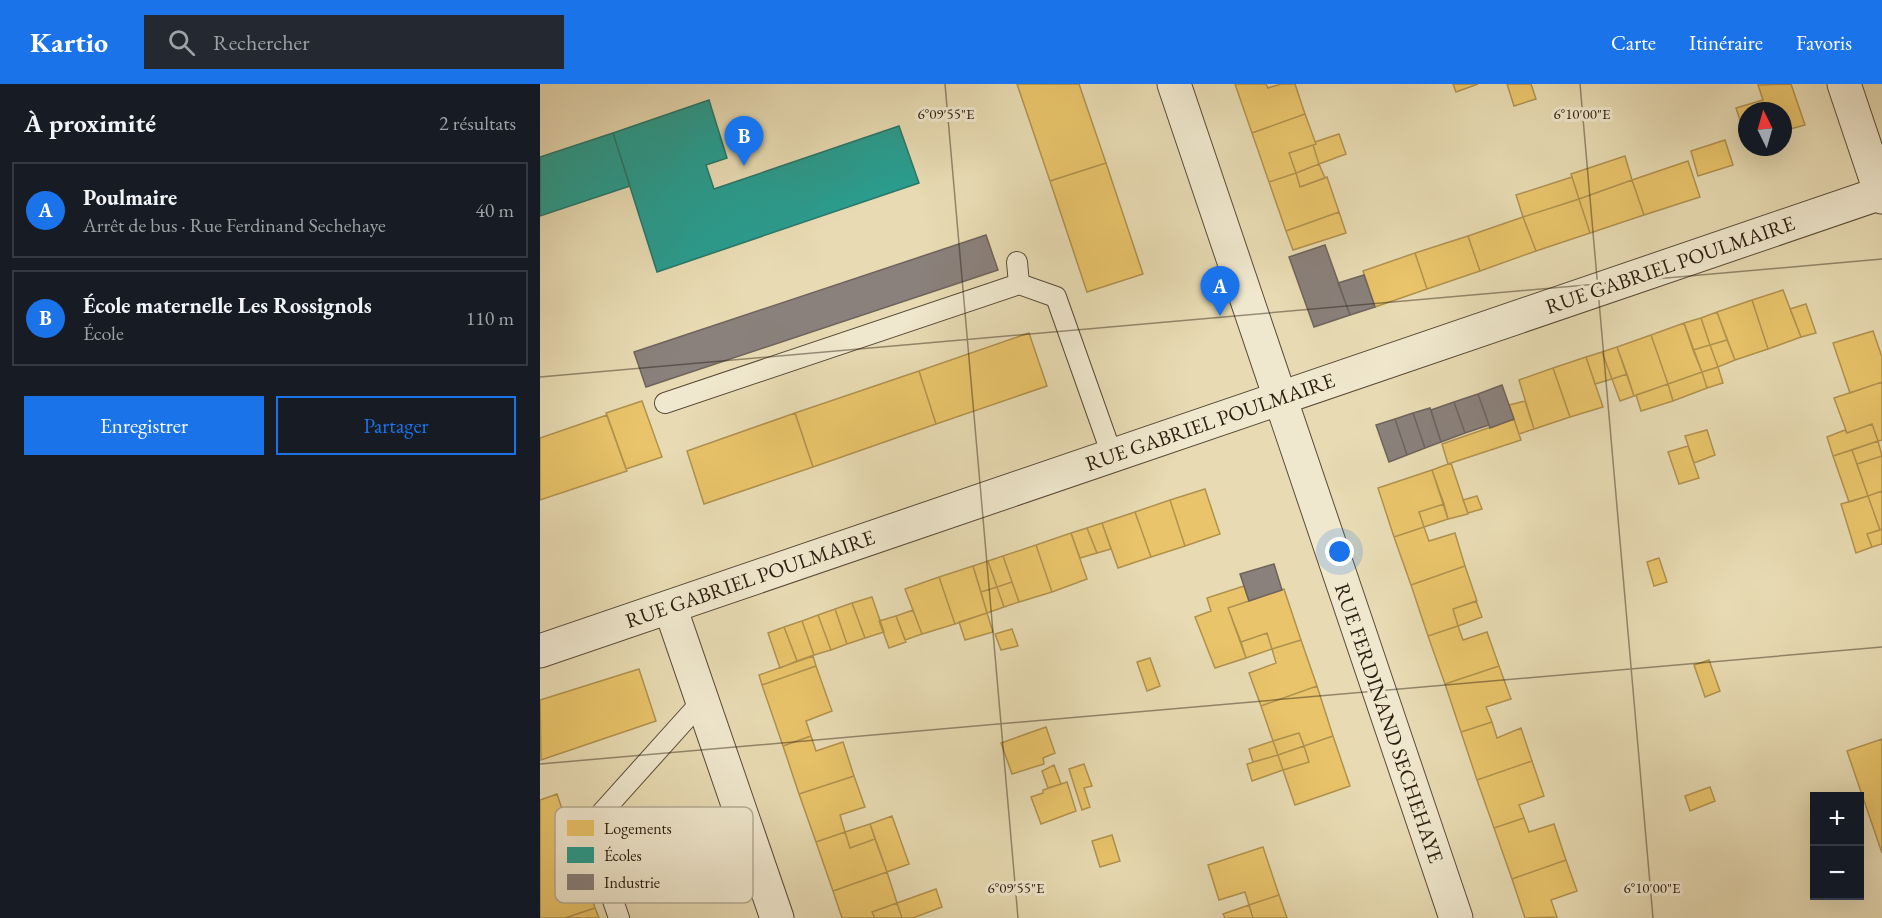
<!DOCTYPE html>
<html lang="fr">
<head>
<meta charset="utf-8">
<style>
	:root { --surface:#171b24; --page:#242831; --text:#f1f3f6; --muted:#9ea1a6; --line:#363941; --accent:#1a73e8 }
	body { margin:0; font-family:"EB Garamond",serif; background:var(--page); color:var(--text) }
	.controls { position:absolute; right:18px; bottom:18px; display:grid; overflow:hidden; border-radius:0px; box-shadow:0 6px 24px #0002 }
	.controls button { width:54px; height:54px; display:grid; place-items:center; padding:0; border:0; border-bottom:2px solid var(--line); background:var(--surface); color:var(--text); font:30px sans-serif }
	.compass { position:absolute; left:1198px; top:18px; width:54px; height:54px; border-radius:50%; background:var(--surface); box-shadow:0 6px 24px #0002; rotate:355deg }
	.you { position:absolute; left:800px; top:468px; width:21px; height:21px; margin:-15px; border:4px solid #fff; border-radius:50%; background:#1a73e8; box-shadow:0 0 0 9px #1a73e833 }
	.badge { display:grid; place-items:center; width:39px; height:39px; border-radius:50%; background:var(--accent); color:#fff; font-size:20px; font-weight:700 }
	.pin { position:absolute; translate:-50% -50px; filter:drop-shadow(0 2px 3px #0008) }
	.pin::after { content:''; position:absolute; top:32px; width:21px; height:18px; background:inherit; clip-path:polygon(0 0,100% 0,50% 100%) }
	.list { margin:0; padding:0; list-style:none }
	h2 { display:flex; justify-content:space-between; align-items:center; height:78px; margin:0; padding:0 24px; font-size:26px }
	h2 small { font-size:20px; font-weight:400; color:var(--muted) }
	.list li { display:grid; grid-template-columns:39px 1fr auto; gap:18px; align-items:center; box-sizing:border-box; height:96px; margin:0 12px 12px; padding:0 12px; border:2px solid var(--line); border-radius:0px }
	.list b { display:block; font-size:22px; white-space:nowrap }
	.list p { margin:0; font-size:20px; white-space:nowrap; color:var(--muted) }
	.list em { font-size:20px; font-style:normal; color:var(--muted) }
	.actions { display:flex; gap:12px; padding:18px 24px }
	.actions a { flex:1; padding:14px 0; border:2px solid var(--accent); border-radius:0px; text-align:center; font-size:21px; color:var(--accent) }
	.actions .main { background:var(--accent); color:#fff }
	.icon { flex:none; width:33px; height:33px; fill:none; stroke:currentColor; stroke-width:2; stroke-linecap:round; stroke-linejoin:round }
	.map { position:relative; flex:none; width:1342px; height:834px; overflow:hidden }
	header { display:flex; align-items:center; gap:36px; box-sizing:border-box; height:84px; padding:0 30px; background:var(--accent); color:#fff }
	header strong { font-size:28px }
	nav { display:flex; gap:33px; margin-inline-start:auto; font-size:21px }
	.search { width:420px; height:54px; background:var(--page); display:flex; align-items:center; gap:15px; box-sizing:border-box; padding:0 21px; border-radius:0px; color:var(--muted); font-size:22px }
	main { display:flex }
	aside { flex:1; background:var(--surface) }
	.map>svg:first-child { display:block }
</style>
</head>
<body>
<header>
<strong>Kartio</strong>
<div class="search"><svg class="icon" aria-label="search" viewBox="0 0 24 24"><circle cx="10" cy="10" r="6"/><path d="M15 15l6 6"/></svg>Rechercher</div>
<nav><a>Carte</a><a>Itinéraire</a><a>Favoris</a></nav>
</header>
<main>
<aside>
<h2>À proximité<small>2 résultats</small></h2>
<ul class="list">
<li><span class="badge">A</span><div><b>Poulmaire</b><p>Arrêt de bus · Rue Ferdinand Sechehaye</p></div><em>40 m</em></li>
<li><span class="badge">B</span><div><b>École maternelle Les Rossignols</b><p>École</p></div><em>110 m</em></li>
</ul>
<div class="actions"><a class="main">Enregistrer</a><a>Partager</a></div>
</aside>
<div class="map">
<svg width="1342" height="834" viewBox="0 0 1342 834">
	<rect width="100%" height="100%" fill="#e8dbb3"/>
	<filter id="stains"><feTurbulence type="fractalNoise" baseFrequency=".00333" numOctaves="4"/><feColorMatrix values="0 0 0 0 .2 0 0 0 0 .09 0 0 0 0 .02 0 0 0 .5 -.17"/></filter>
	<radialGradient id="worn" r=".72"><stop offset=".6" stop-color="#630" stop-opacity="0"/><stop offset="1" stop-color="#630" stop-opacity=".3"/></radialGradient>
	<path fill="#e9c46a" stroke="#b0924f" stroke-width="1.5" d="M477 0H539L566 79 510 97Z
		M695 0H726L728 4 741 0H755L765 30 712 49Z
		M913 0H938L916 8Z
		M967 0H991L996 15 974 22Z
		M1251 0 1265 41 1243 47V27H1207V57L1196 24 1223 16 1218 1Z
		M765 30 776 60 749 69 756 89 729 98 712 49Z
		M799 50 806 70 779 80 773 61 776 60 775 58Z
		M1185 56 1193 81 1158 92 1151 67Z
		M773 61 779 80 756 89 749 69Z
		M1085 72 1092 96 1039 115 1031 90Z
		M1148 77 1160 113 1104 131 1092 96Z
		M566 79 603 190 547 208 510 97Z
		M779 80 785 94 760 103 756 89Z
		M756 89 760 103 787 93 799 128 746 147 729 98Z
		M1032 93 1039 115 983 133 976 111Z
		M1092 96 1104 131 1050 149 1039 115Z
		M1039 115 1050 149 996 167 983 133Z
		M799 128 806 149 753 166 746 147Z
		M983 133 996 167 940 187 928 152Z
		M928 152 940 187 887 205 875 169Z
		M875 169 887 205 835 223 823 187Z
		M1243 206 1261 253 1228 265 1212 216Z
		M1212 216 1228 265 1195 276 1177 228Z
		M1266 220 1276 249 1261 253 1250 225Z
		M1177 228 1187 256 1170 261 1161 234Z
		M1161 234 1170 261 1153 266 1144 239Z
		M1144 239 1162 288 1128 300 1111 251Z
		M1333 247 1342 273V298L1310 309 1293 259Z
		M489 249 507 302 396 340 379 287Z
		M1111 251 1128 300 1094 312 1077 263Z
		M1187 256 1195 276 1178 283 1170 261Z
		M1170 261 1178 283 1162 288 1153 266Z
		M1077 263 1087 290 1072 295 1062 268Z
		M1062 268 1072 295 1055 300 1046 273Z
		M1046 273 1063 323 1030 333 1013 284Z
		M1178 283 1183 299 1167 304 1162 288Z
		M1013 284 1030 333 994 345 979 296Z
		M379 287 396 340 273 383 255 329Z
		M1162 288 1167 304 1133 317 1128 300Z
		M1087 290 1094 312 1080 317 1072 295Z
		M1342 298V356L1338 357 1332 340 1307 349 1294 314Z
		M1128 300 1133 317 1101 327 1096 311Z
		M102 317 122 373 86 385 66 329Z
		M985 317 994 345 979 350 969 321Z
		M255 329 273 383 164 420 147 367Z
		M67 331 87 387 0 416V354Z
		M974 335 981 356 908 380 902 360Z
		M1332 340 1338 357 1293 372 1287 353 1305 346 1307 349Z
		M1167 346 1175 371 1154 379 1145 352Z
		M1338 357 1342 372 1317 380 1312 366Z
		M1148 362 1159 394 1139 400 1128 368Z
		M1312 366 1328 412 1309 418 1293 372Z
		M1342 372V407L1328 412 1317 380Z
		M911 379 928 430 908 435 892 386Z
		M892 386 904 420 879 428 884 443 854 453 838 404Z
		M665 405 680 450 645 462 630 416Z
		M1342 407V445L1340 446 1328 412Z
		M937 412 942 425 928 429 923 416Z
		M1328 412 1340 446 1327 450 1332 463 1316 469 1301 420Z
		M630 416 645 462 611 473 595 428Z
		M904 420 908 435 884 443 879 428Z
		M595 428 611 473 578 484 562 439Z
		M562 439 571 465 557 469 547 444Z
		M884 443 889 457 915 449 925 482 871 501 854 453Z
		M547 444 557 469 540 474 531 449Z
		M1342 445V460L1332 463 1327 450Z
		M531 449 547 495 512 508 496 461Z
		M496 461 512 508 479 518 463 472Z
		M463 472 472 498 457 503 448 477Z
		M1119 474 1127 498 1114 502 1107 478Z
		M448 477 457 503 441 508 433 482Z
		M433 482 447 529 415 540 399 493Z
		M925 482 937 517 913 525 918 542 888 552 871 501Z
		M399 493 415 540 382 550 365 505Z
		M472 498 479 518 464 523 457 503Z
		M704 502 709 517 688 524 706 574 675 584 655 533 671 527 667 514Z
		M457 503 464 523 447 529 441 508Z
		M744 505 761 556 732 565 727 549 701 558 688 524Z
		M332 513 344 548 325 554 312 519Z
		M936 517 942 533 918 542 913 525Z
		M312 519 325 554 307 560 295 525Z
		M295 525 307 560 291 566 278 531Z
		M373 526 382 550 365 556 356 532Z
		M447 529 453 548 425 556 419 538Z
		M278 531 291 566 274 571 262 537Z
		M356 532 366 558 349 564 339 537Z
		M262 537 274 571 257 577 244 543Z
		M918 542 923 556 947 548 959 582 905 600 888 552Z
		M244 543 257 577 240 584 228 549Z
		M472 545 478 562 461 566 455 550Z
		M727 549 732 565 706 574 701 558Z
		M761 556 777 602 721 622 709 589 736 579 732 565Z
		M273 572 276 582 222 601 219 591Z
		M610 574 620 602 607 607 597 578Z
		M1169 576 1180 607 1165 613 1154 581Z
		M276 582 292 627 266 637 271 652 243 662 222 601Z
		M959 582 971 615 946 623 952 638 921 648 905 600Z
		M99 585 116 637 1 676 0 616Z
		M777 602 793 652 764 662 759 649 733 657 721 622Z
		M952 638 957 654 981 644 992 677 937 696 921 648Z
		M506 643 515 669 503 674 504 680 472 690 461 659Z
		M759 649 764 662 738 671 733 657Z
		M271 652 276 667 303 658 314 692 259 710 243 662Z
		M793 652 810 702 755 721 743 686 769 678 764 662Z
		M1342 655V769L1307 667Z
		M733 657 738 671 713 678 709 665Z
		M764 662 769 678 743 686 738 671Z
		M738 671 743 686 712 697 707 680Z
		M992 677 1004 712 979 721 984 734 954 744 937 696Z
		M544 680 552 702 544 704 550 723 542 726 529 685Z
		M514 681 521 700 508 704 502 687Z
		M314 692 325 723 300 731 305 748 276 758 259 710Z
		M527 698 536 727 501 740 491 713 503 709V706Z
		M1170 703 1175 717 1150 727 1145 712Z
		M17 710 55 824 25 834H0V716Z
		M352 732 369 780 347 788 330 740Z
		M984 734 989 748 1014 740 1026 776 972 795 954 744Z
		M330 740 335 755 310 764 305 748Z
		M305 748 310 764 335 755 347 788 293 807 276 758Z
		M572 751 580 777 560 783 552 757Z
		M723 763 739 811 709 821 705 808 679 816 668 781Z
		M1026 776 1037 807 1011 816 1017 833 985 834 972 795Z
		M347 788 357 819 332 828 335 834H302L293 807Z
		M396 805 402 823 373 834H362L357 819Z
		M739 811 747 834H713L709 821Z
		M357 819 362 834H335L332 828Z
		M709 821 713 834H685L683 830Z
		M55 824 59 834H25Z"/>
	<path fill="#2a9d8f" stroke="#2a7769" stroke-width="1.5" d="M169 16 187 74 166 81 174 105 359 42 379 99 117 188 73 49Z
		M73 49 90 102 0 132V73Z"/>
	<path fill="#8a817c" stroke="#6e635b" stroke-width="1.5" d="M446 151 458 186 106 303 94 268Z
		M785 161 810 231 774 243 749 173Z
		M824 191 835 223 810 231 798 199Z
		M962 301 974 335 950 344 938 310Z
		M938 310 949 341 925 349 914 318Z
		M914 318 925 349 901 358 891 326Z
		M890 324 901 358 885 364 873 329Z
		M873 329 885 364 867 371 855 335Z
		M855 335 867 371 849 378 836 341Z
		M734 480 742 506 709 517 700 490Z"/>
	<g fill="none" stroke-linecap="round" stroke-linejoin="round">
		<g stroke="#5a4c38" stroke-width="22">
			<path id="service" d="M477 178 479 200
				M125 319 479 200 516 213 572 371
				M79 834 48 744 163 616"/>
		</g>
		<g stroke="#5a4c38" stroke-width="35">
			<path id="minor" d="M634 0 916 834
				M1304 0 1342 113
				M130 523 237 834
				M0 567 1341 109"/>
		</g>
		<use href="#service" stroke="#f0e8ce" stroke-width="20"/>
		<use href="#minor" stroke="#f0e8ce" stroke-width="33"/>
	</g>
	<path fill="none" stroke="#2b1d0f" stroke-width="1.5" stroke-opacity="0.45" d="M405 0 478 834M1040 0 1113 834M0 293 1342 175M0 680 1342 563"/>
	<g text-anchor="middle" stroke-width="6" stroke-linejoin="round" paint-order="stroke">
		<g font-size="21" fill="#2b1d0f" stroke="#f0e8ce">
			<text transform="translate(1130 181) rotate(-19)" y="7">RUE GABRIEL POULMAIRE</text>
			<text transform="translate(670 338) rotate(-19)" y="7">RUE GABRIEL POULMAIRE</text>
			<text transform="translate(210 495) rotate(-19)" y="7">RUE GABRIEL POULMAIRE</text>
			<text transform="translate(849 639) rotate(71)" y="7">RUE FERDINAND SECHEHAYE</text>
		</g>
	</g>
	<rect x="15" y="723" width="198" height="96" rx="9" fill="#f0e8ce" stroke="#b5ab95" stroke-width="1.5"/>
	<rect x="27" y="736" width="27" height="16" fill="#e9c46a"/>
	<rect x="27" y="763" width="27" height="16" fill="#2a9d8f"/>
	<rect x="27" y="790" width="27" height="16" fill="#8a817c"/>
	<g font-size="16" fill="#2b1d0f">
		<text x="64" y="750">Logements</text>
		<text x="64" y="777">Écoles</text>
		<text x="64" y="804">Industrie</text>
	</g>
	<g font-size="15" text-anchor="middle" fill="#2b1d0f" stroke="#f0e8ce" stroke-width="6" stroke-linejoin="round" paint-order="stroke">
		<text x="406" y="35">6°09'55"E</text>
		<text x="1042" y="35">6°10'00"E</text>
		<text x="476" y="809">6°09'55"E</text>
		<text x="1112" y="809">6°10'00"E</text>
	</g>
	<rect width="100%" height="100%" filter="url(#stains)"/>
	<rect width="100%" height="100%" fill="url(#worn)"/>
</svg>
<div class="controls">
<button>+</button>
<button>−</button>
</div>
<svg class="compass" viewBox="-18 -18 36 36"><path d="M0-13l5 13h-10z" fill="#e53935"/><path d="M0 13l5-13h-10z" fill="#9ea1a6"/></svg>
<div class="you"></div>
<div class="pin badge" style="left:680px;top:232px">A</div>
<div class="pin badge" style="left:204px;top:82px">B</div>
</div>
</main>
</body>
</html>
